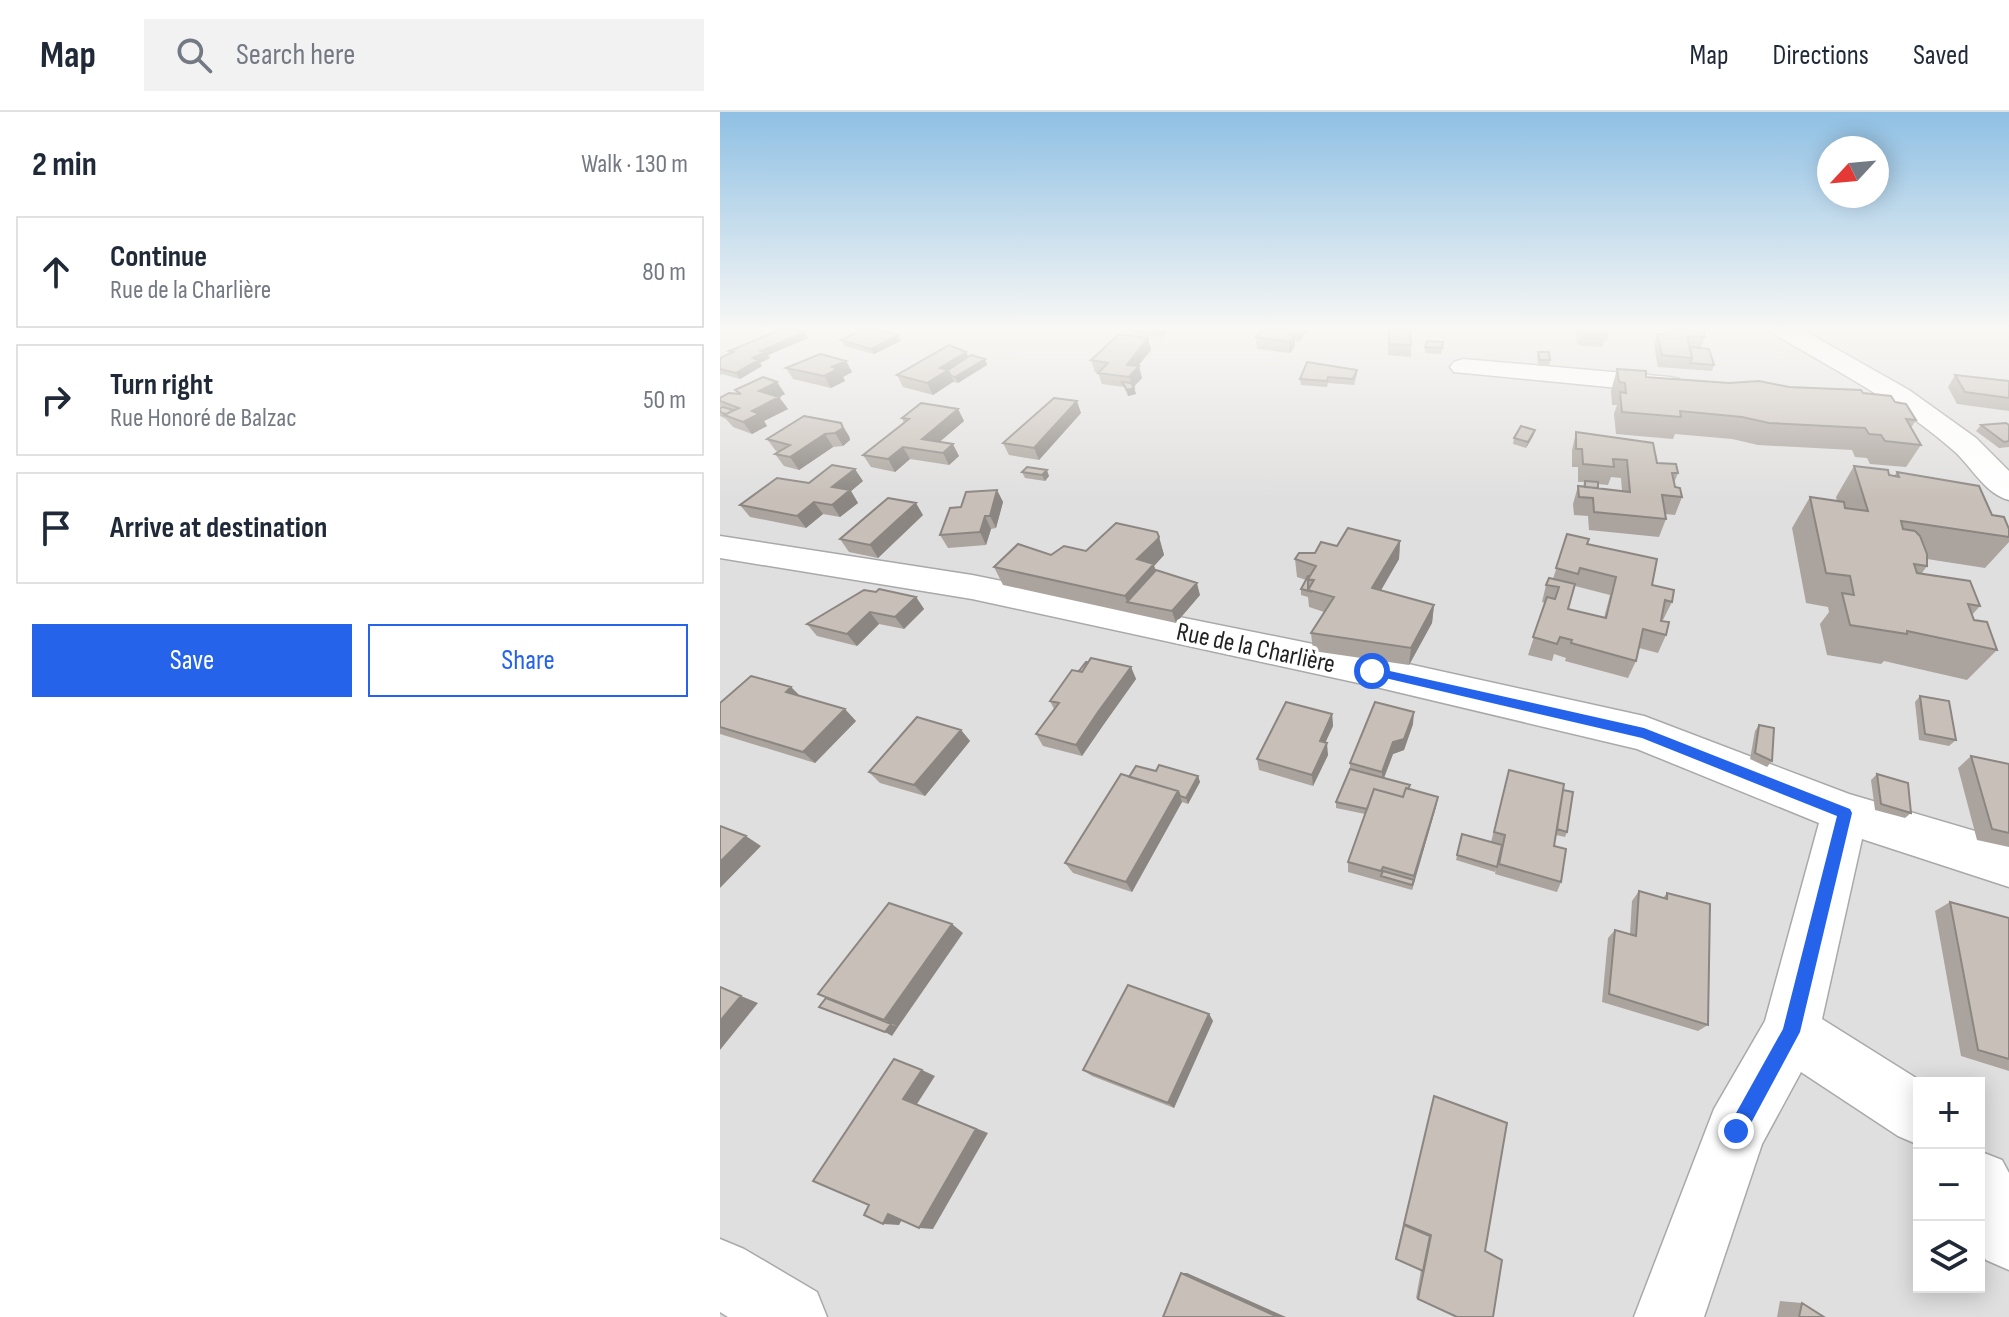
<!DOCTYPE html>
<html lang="en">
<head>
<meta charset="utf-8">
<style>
	:root { --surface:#fff; --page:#f2f2f3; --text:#1f2937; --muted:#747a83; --line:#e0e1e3; --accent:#2563eb }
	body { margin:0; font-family:"Sofia Sans Condensed",sans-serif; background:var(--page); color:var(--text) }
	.controls { position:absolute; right:24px; bottom:24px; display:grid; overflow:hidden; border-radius:0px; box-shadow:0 4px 20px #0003 }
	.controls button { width:72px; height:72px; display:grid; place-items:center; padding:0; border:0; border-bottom:2px solid var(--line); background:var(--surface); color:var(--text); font:40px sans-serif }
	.compass { position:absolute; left:1097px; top:24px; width:72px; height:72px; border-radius:50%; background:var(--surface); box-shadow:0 4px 20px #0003; rotate:244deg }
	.stop { position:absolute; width:24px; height:24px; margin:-18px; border:6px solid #2563eb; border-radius:50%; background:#fff }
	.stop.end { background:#2563eb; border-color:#fff; box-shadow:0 2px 8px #0008 }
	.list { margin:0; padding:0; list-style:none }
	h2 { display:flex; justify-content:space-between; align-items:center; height:104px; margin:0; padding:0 32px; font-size:34px }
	h2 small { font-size:26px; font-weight:400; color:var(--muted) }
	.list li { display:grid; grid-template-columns:52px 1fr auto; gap:24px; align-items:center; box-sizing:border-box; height:112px; margin:0 16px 16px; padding:0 16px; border:2px solid var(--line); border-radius:0px }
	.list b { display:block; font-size:30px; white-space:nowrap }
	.list p { margin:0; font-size:26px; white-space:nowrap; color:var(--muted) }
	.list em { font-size:26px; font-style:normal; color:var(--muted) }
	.actions { display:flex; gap:16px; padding:24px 32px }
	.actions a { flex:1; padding:18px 0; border:2px solid var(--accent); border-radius:0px; text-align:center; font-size:28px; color:var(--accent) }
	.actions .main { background:var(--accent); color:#fff }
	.icon { flex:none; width:44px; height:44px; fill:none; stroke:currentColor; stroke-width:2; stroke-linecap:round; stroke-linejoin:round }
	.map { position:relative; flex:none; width:1289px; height:1205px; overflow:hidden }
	header { display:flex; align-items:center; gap:48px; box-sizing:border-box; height:112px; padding:0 40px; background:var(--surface); border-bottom:2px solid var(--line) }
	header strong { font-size:38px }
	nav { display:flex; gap:44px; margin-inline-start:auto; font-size:28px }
	.search { width:560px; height:72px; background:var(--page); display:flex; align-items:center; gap:20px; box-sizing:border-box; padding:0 28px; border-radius:0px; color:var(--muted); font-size:30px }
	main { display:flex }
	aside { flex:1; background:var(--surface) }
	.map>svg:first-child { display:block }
</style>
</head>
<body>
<header>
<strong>Map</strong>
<div class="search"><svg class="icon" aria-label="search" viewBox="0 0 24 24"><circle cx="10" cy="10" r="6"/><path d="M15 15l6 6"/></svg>Search here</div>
<nav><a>Map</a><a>Directions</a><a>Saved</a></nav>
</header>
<main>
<aside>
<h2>2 min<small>Walk · 130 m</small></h2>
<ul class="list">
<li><svg class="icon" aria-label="ahead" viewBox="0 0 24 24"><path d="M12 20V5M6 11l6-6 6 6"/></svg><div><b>Continue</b><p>Rue de la Charlière</p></div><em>80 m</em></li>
<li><svg class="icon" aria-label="right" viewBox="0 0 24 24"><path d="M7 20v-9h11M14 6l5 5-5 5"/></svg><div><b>Turn right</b><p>Rue Honoré de Balzac</p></div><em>50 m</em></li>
<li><svg class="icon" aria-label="arrive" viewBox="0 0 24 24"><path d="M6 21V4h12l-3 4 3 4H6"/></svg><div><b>Arrive at destination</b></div></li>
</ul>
<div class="actions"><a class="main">Save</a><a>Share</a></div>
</aside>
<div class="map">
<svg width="1289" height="1205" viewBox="0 0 1289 1205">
	<rect width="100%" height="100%" fill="#f2efe9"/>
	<path fill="#e0dfdf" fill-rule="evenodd" d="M0 218H1289V1205H0ZM1199 971H1259V1175H1199Z"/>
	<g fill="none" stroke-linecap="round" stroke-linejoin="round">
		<g stroke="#a9a9a9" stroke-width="3">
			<path id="minor" d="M743 247 950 265 959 267 963 273 959 279 950 281 734 260 730 255 734 250Z
				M0 424 252 463 652 544 924 604 1129 682 1289 729V775L1142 727 1102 907 1204 971H1199V1033L1178 1024 1081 960 1042 1032 984 1205H914L994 997 1045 909 1099 711 917 637 652 574 252 487 0 446Z
				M1259 1039 1282 1048 1289 1061V1158L1266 1148 1259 1136Z
				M0 1127 24 1137 97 1180 107 1205H8L0 1200Z"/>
		</g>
		<g stroke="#a9a9a9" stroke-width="3">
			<path id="tertiary" d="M1052 218H1083L1189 278 1256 326 1289 359V388C1265 382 1252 355 1234 339 1181 292 1117 259 1056 223Z"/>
		</g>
		<use href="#minor" fill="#fff" fill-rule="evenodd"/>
		<use href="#tertiary" fill="#fff" fill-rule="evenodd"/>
	</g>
	<path fill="#aba49e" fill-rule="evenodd" d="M413 218H448L442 225 414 222Z
		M541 218H587L579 230 575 229V234L570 241 537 237 536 225Z
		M668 218 691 233V245L668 243Z
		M856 218H890L887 229H884L883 235 857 233Z
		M945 218H983L985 225 981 236 994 253 992 259 938 255 934 233 937 222H943Z
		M178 223 181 229 154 242 124 234 121 228Z
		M88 226 48 243 50 246 40 251 42 254 20 267 2 262 0 263V246L10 241 9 239Z
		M428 226 431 238 418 254 422 266 414 275 416 282 408 284 404 275 382 272 378 261 375 260 371 248Z
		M723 230 721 242 705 241V235Z
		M246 240 249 246 265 247 267 253 238 271 233 270 213 283 183 275 177 263Z
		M818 240 830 248 829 254H819L817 246Z
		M126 249 132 260 123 265 125 269 111 276 73 267 66 256Z
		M897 257 926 265 1143 281 1175 290 1196 308 1191 316 1201 333 1186 355 1150 352 1147 346 1135 345 1132 338 1038 333 1012 327 955 322 953 327 896 322 894 302 897 293H892L891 279Z
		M637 258V263L634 273 608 271 607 275 581 273 580 267Z
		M1235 263 1289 269V299L1237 292 1228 275Z
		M15 278 65 282 59 285 68 297 44 309 47 314 32 322 13 315 6 307 0 304V296L1 295 0 293V286L18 282Z
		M238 297 244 309 219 330 239 344 229 353 190 347 175 360 151 355 143 343 184 311 182 306Z
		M361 301 319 348 289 343 283 331Z
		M84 304 129 324 130 328 123 334 113 335 79 358 64 354 55 342 58 340 56 339 47 327Z
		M1261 313H1289V335L1279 336 1256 319Z
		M815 318 813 324 806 336 793 332 794 326Z
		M856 320 937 351 958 361 954 371 955 375 962 385 955 403 945 402 946 407 939 425 869 418 868 404 854 403 853 392 858 374 863 375 864 370H858V355H852V338ZM891 365 901 366 902 379 878 376V372L888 373Z
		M1134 354 1174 364 1177 360 1272 403 1289 417V430L1265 456 1207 447V454L1202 461 1260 494 1252 503 1254 508 1277 538 1247 568 1164 549 1161 552 1107 543 1100 512 1109 500 1108 495 1086 491 1072 416 1090 385 1117 389 1116 385Z
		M302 360 329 364 325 369 305 366Z
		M143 369 131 379 138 391 120 405 103 402 86 416 30 405 20 393 89 371Z
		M277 378 283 390 276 416 271 417 266 433 228 436 220 423 241 395Z
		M203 403 158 446 129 440 120 427Z
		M847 422 867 432 932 473 952 490 943 508 942 507 946 523 938 541 919 536 916 549 908 566 845 549 846 546 834 542 832 549 808 543 825 491 822 490 826 473 833 467ZM855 474 890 483 884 506 848 497Z
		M439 425 444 443 434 454 436 458 480 483 456 511 283 473 274 455 331 443 366 439Z
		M680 429 679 447 661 478 714 493 712 511 689 553 593 539 591 521 604 500 589 495 588 485 581 483V477L586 468 577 465 575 447 617 434Z
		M156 480 196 485 204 497 184 517 159 512 137 534 97 524 87 512Z
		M411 555 416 567 384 612 362 644 323 634 316 622 334 597 330 589 359 559Z
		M71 575 80 584 136 609 95 651 0 622V591Z
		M1200 584 1236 628 1229 634 1199 628 1195 590Z
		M612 602 613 614 605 631 608 643 593 674 539 658 537 647Z
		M693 612 684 638 673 642 664 666 690 677 718 685 716 695 692 778 628 760V750L645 702 616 696V690L630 657V651Z
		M1039 613 1052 649 1047 655 1030 647 1035 619Z
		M241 618 250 629 205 684 160 671 149 660Z
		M1251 644 1289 652V735L1257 728 1238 656Z
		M789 658 843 678 847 720 845 725 836 723 834 734 841 770 837 780 775 762 776 756 775 760 736 748 742 722 771 730Z
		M436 659 478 664 480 670 468 692 462 690 412 780 353 761 345 751 409 665Z
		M1157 662 1191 701 1185 706 1155 698 1151 668Z
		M919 779 943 786 947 781 988 913 978 919 882 890 888 826 895 818 910 822 912 789Z
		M1230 790 1289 806V959L1241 944 1215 799Z
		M489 902 493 909 454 996 372 964 363 958Z
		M714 984 787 1011 698 1187 696 1186 701 1158 675 1147Z
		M1060 1189 1082 1191 1104 1205H1057Z"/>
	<path fill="#8b8681" d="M440 218H448L442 225Z
		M573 218V225L575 223V234L570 241 569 222Z
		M578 218H587L579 230Z
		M84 220 88 226 48 243 50 246 40 251 42 254 20 267 16 261 41 239Z
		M178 223 181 229 154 242 151 237Z
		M428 226 431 238 412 261 419 254 422 266 412 276H414L416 282 408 284 407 278 412 276 407 253Z
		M246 240 251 252 231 264 234 269 213 283 207 271 220 256Z
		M265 247 267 253 238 271 235 265Z
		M126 249 132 260 123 265 125 269 111 276 104 264 112 255Z
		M57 270 65 282 47 291 39 279Z
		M59 285 68 297 44 309 47 314 32 322 23 310 32 299Z
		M357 289 361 301 319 348 314 336Z
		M238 297 244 309 209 339 202 327Z
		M121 311 129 324 130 328 123 334 115 321Z
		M815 318 813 324 806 336 808 330Z
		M105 322 113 335 79 358 70 345Z
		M233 332 239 344 229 353 223 341Z
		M183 335 190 347 175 360 168 347Z
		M135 357 143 369 131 379 138 391 120 405 112 393V375Z
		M327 358 329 364 325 369 322 363Z
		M277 378 283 390 276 416 270 404Z
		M94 390 103 402 86 416 77 404Z
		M196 391 203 403 158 446 150 433Z
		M265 404 271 417 266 433 260 420Z
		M439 425 444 443 434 454 439 470 407 490 405 484 417 447Z
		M680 429 679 447 652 494V476Z
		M477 471 480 483 456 511 452 499Z
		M196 485 204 497 184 517 175 505Z
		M714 493 712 511 689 553 691 536Z
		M150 500 159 512 137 534 127 522Z
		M411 555 416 567 384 612 362 644 356 633 378 600Z
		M71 575 83 587 66 580Z
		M125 597 136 609 95 651 83 640Z
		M694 600 693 612 684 638 673 642 662 671V660L673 630Z
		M612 602 613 614 601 640 600 629Z
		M241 618 250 629 205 684 194 673Z
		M607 631 608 643 593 674 592 663Z
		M478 664 480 670 468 692 466 686Z
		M458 679 462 690 412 780 406 770Z
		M718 685 716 695 692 778 694 764Z
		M26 724 41 734 0 776V750Z
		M232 812 243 821 178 915 164 908Z
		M21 884 38 891 0 938V909Z
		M489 902 493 909 454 996 448 991Z
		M171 912 178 915 172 924 165 920Z
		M202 958 215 964 197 992 268 1021 213 1117 199 1116 183 987Z
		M168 1102 184 1104 179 1113 163 1112Z
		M461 1161H467L566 1205H558Z"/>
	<path fill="#c7bfb8" stroke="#8b8681" stroke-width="2" d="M60 218H78L84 220 41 239 46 240 33 246 38 248 16 261 0 257V246L13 240 9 239Z
		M142 218H160L178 223 151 237 121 228Z
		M541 218H572L569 222 575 223 569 230 536 225Z
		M669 218H690L691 233 669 232Z
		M860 218H882L885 219 886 223 860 221Z
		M946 218H983L985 225 967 224 972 246 942 243 937 222H947Z
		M399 222 428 226 407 253 419 254 409 265 378 261 388 251 371 248Z
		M707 229 723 230 722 236 705 235Z
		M229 233 246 240 220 256 228 258 207 271 177 263Z
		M970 235 989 237 994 253 970 251 972 246Z
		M818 240H829L830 248H820Z
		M100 242 126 249 112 255 118 257 104 264 66 256Z
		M251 243 265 247 235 265 231 264 228 258Z
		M587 250 637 258 633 267 608 265 607 269 580 267Z
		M897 257 926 259V265L1009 271 1039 269 1069 275 1141 278 1143 281 1171 284 1175 290 1186 292 1196 308 1186 307 1201 333 1165 329 1161 323 1149 322 1145 316 1049 311 1022 305 960 299 961 305 902 300 900 280 906 281 905 271 899 270Z
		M1235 263 1289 269V286L1245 280Z
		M43 265 57 270 39 279 59 285 32 299 39 302 23 310 4 303 19 296 0 289V286L9 281 21 282 15 278Z
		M402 270 411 271 414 276 407 278Z
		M334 286 357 289 314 336 283 331Z
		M201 291 238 297 202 327 233 332 223 341 183 335 168 347 143 343 189 307 182 306Z
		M3 295 13 298 6 302 0 300V296Z
		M84 304 121 311 123 316 115 321 105 322 70 345 55 342 70 333 47 327Z
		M1286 311 1289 313V329L1284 330 1261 313Z
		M801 314 815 318 808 330 794 326Z
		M856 320 933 331 937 351 956 352 958 361H952L955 375 960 376 962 385 942 383 946 407 874 400 873 386 859 385 858 374 910 380 907 348 893 347 894 355 863 352 862 337H856Z
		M112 353 135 357 112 375 130 378 112 393 94 390 77 404 20 393 57 366 89 371Z
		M1134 354 1168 358 1169 363 1179 365 1177 360 1259 374 1272 403 1284 405 1289 417V425L1181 409 1183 417 1195 419 1200 424 1207 442V454L1194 452 1197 461 1250 469 1260 494 1248 492 1254 508 1267 510 1277 538 1187 519V522L1130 513 1122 481 1134 483 1130 464 1106 461 1090 385 1124 390 1125 396 1148 399Z
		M307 355 327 358 322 363 302 360Z
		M865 369 878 370V376L865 375Z
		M277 378 270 404H265L260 420 220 423 230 396 241 395 246 380Z
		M168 386 196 391 150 433 120 427Z
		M396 411 437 420 439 425 437 428 417 447 434 452 405 484 274 455 298 432 331 443 344 434 366 439Z
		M628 416 680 429 652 476 714 493 691 536 591 521 614 485 588 478 594 468 588 467 596 454 575 447 579 441H595L601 430 617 434Z
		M847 422 869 427 867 432 937 447 932 473 954 478 952 490 945 488 941 509 949 510 946 523 923 517 916 549 851 531 852 528 840 525 837 532 813 525 827 485 835 487 839 475 826 473 829 466 855 472 848 497 886 506 896 465 860 456 858 462 836 456Z
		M436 458 477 471 452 499 407 490Z
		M588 464H590L588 467V478L589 479 581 477Z
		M159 477 196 485 175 505 150 500 127 522 87 512 144 478 156 480Z
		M371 546 411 555 378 600 356 633 316 622 339 591 330 589 352 558 362 560Z
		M366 550H368L362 560 359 559Z
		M31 564 71 575 66 580 125 597 83 640 0 615V591Z
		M1200 584 1229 589 1236 628 1205 622Z
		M566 590 612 602 600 629 607 631 592 663 537 647Z
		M655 590 694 600 684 627 673 630 662 660 630 651Z
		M197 605 241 618 194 673 149 660Z
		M1039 613 1054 616 1052 649 1035 641Z
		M1251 644 1289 652V721L1272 717Z
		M439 653 478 664 466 686 460 684 458 679 409 665 416 654 436 659Z
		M630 657 690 673 688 677 686 676 683 685 654 677 647 697 616 690Z
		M789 658 844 672 834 734 846 737 841 770 779 752 785 723 774 720Z
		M401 662 458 679 406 770 345 751Z
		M1157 662 1188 671 1191 701 1161 692Z
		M686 676 718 685 694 764 663 755 661 759 628 750 654 677 683 685Z
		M843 678 853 680 847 720 837 717Z
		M0 714 26 724 0 750Z
		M742 722 782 733 777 755 737 743Z
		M663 759 694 768 692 773 661 764Z
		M919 779 947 787V781L990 792 988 913 889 882 895 818 916 824Z
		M1230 790 1289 806V947L1258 938Z
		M169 791 232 812 164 908 98 882Z
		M408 873 489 902 448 991 363 958Z
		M0 875 21 884 0 909Z
		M106 886 171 912 165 920 99 895Z
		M174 947 202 958 183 987 256 1017 199 1116 168 1102 163 1112 144 1103 149 1093 93 1069Z
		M714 984 787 1011 765 1139 782 1148 773 1205H737L698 1187 711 1123 684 1112Z
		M684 1113 710 1124 703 1159 676 1147Z
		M461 1161 558 1205H443Z
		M1082 1191 1104 1205H1079Z"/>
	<linearGradient id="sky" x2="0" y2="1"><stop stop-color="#8fc0e4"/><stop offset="0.56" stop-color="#f9f8f5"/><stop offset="1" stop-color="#f9f8f5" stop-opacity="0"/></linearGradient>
	<rect width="1289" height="387" fill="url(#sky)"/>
	<path fill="#2563eb" d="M652 555 924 616 1130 697 1132 701 1080 920 1023 1026 1016 1029 1009 1026 1006 1019 1063 917 1117 704 922 626 648 562V556Z"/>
	<g text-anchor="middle" stroke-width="8" stroke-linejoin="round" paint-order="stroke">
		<g font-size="26" fill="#222" stroke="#fff">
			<text transform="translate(536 535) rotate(12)" y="9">Rue de la Charlière</text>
		</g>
	</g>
</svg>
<div class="controls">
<button>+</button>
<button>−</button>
<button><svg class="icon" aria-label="layers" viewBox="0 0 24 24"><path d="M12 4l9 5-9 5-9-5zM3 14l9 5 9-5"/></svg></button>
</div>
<svg class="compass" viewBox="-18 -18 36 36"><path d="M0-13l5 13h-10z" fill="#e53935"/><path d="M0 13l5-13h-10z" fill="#747a83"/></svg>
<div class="stop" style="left:652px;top:559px"></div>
<div class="stop end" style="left:1016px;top:1019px"></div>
</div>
</main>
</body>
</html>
